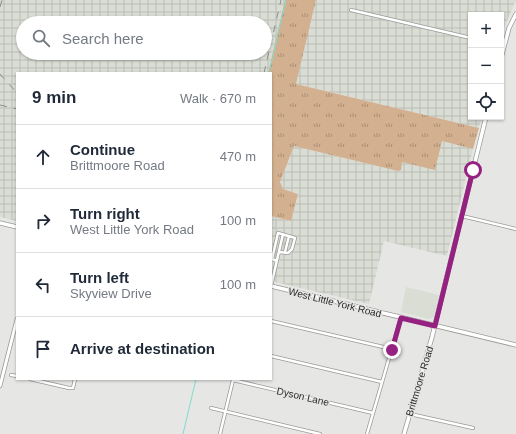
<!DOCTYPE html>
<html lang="en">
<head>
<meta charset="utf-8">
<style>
	:root { --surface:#fff; --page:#f6f6f7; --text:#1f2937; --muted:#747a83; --line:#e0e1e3 }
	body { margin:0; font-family:Arial,sans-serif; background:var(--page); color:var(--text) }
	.controls { position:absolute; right:12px; top:12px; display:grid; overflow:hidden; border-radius:0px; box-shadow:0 1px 3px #0004 }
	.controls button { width:36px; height:36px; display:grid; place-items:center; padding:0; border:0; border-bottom:1px solid var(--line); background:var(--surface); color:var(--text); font:20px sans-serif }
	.stop { position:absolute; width:12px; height:12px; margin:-9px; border:3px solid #952281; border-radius:50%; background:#fff }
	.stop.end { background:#952281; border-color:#fff; box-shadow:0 1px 4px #0008 }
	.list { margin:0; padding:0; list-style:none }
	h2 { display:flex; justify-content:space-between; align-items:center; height:52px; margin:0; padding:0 16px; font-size:17px }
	h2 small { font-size:13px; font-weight:400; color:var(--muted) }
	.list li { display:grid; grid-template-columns:26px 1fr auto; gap:12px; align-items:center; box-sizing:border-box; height:64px; padding:0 16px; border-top:1px solid var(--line) }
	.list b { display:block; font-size:15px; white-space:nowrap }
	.list p { margin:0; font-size:13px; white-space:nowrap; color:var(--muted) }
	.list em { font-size:13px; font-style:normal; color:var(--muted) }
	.icon { flex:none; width:22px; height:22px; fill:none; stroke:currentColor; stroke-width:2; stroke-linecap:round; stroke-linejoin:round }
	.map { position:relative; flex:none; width:516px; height:434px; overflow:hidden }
	.search { position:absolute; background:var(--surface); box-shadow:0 1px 3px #0004; left:16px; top:16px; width:256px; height:44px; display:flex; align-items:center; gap:10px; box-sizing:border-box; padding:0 14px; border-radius:22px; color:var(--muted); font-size:15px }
	.panel { position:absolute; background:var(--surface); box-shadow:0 1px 3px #0004; left:16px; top:72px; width:256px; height:308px; border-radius:0px }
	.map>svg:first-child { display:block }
</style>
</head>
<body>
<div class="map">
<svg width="516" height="434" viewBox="0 0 516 434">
	<defs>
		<pattern id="industrial-grid" width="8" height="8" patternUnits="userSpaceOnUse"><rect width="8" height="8" fill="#d9ddd4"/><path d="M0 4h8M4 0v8" fill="none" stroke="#babeb6"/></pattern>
		<pattern id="grass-tufts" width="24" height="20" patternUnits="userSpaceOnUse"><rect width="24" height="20" fill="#d3b08f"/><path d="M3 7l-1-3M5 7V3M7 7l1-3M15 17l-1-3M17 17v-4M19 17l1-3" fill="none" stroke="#ab8f75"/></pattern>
	</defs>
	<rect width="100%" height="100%" fill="#e6e7e4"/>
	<path fill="#d9ddd4" d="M406 287 439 295 434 317 429 319 401 312Z"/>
	<path fill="url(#industrial-grid)" fill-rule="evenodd" d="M0 0H285L268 73H17V221L0 217ZM23 23H265V53H23Z
		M316 0H516L501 35V15H471V117H482L479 128 296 84Z
		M442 141 473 149 447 256 384 241 369 304 271 281V216L291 221 298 194 283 189 280 182 294 146 398 171 402 162Z"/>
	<path fill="url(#grass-tufts)" d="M285 0H316L296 84 479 128 473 149 442 141 435 170 402 162 401 170 398 171 294 146 280 182 283 189 298 194 291 221 271 216V73H268Z"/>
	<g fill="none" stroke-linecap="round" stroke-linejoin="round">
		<path stroke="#7ddcce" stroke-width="1" d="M269 73 286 0
			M183 434 196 379"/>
		<g stroke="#9a9b98" stroke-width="4">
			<path id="minor" d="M351 10 471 38
				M462 216 516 229
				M285 252 289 236
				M277 261 272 259 278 233 295 238 292 249 288 253 279 252
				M271 286 283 234
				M271 321 392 349
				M271 356 382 382
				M11 375 17 376
				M30 379 69 388H73L75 379
				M233 380 373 413
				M211 408 320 434
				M410 414 473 428
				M220 434 233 380
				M367 434 401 317"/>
		</g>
		<g stroke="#9a9b98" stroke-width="4.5">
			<path id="tertiary" d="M0 386 17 319"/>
		</g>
		<g stroke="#9a9b98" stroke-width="5">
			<path id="secondary" d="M501 58 509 28 516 14
				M0 223 17 227
				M271 286 516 345
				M404 434 432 337 486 117"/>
		</g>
		<use href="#minor" stroke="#fff" stroke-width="2.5"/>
		<use href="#tertiary" stroke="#fff" stroke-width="3"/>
		<use href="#secondary" stroke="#fff" stroke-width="3.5"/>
		<path stroke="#8d8d8b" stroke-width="1" stroke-dasharray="7 7" stroke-linecap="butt" d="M0 7 2 0
			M264 73 281 0
			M0 74 17 93
			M0 105 17 109"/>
	</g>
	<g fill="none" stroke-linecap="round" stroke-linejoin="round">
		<path stroke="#952281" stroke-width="5" d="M392 350 401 318 435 326 473 170"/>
	</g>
	<g text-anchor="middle" stroke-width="3" stroke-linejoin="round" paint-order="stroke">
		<g font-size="10" fill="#2b2b2a" stroke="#e6e7e4">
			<text transform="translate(335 302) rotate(14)" y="4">West Little York Road</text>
			<text transform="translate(419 381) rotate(-73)" y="4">Brittmoore Road</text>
			<text transform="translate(303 396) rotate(13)" y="4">Dyson Lane</text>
		</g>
	</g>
</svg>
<div class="controls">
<button>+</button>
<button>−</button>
<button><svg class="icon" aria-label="locate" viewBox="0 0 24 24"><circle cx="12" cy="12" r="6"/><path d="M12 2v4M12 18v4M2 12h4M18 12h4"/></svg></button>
</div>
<div class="stop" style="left:473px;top:170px"></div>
<div class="stop end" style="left:392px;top:350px"></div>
<div class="search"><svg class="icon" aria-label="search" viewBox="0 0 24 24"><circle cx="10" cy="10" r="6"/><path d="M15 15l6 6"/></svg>Search here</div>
<section class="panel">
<h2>9 min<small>Walk · 670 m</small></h2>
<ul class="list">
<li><svg class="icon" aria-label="ahead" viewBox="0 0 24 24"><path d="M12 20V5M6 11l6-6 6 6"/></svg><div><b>Continue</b><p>Brittmoore Road</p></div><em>470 m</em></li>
<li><svg class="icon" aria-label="right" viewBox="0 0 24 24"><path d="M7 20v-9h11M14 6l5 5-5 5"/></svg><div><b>Turn right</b><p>West Little York Road</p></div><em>100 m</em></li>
<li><svg class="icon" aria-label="left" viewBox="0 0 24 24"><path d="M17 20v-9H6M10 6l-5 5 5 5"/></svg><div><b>Turn left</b><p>Skyview Drive</p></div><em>100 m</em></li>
<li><svg class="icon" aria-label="arrive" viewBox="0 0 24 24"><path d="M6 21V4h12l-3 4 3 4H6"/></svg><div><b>Arrive at destination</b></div></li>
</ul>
</section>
</div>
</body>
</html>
